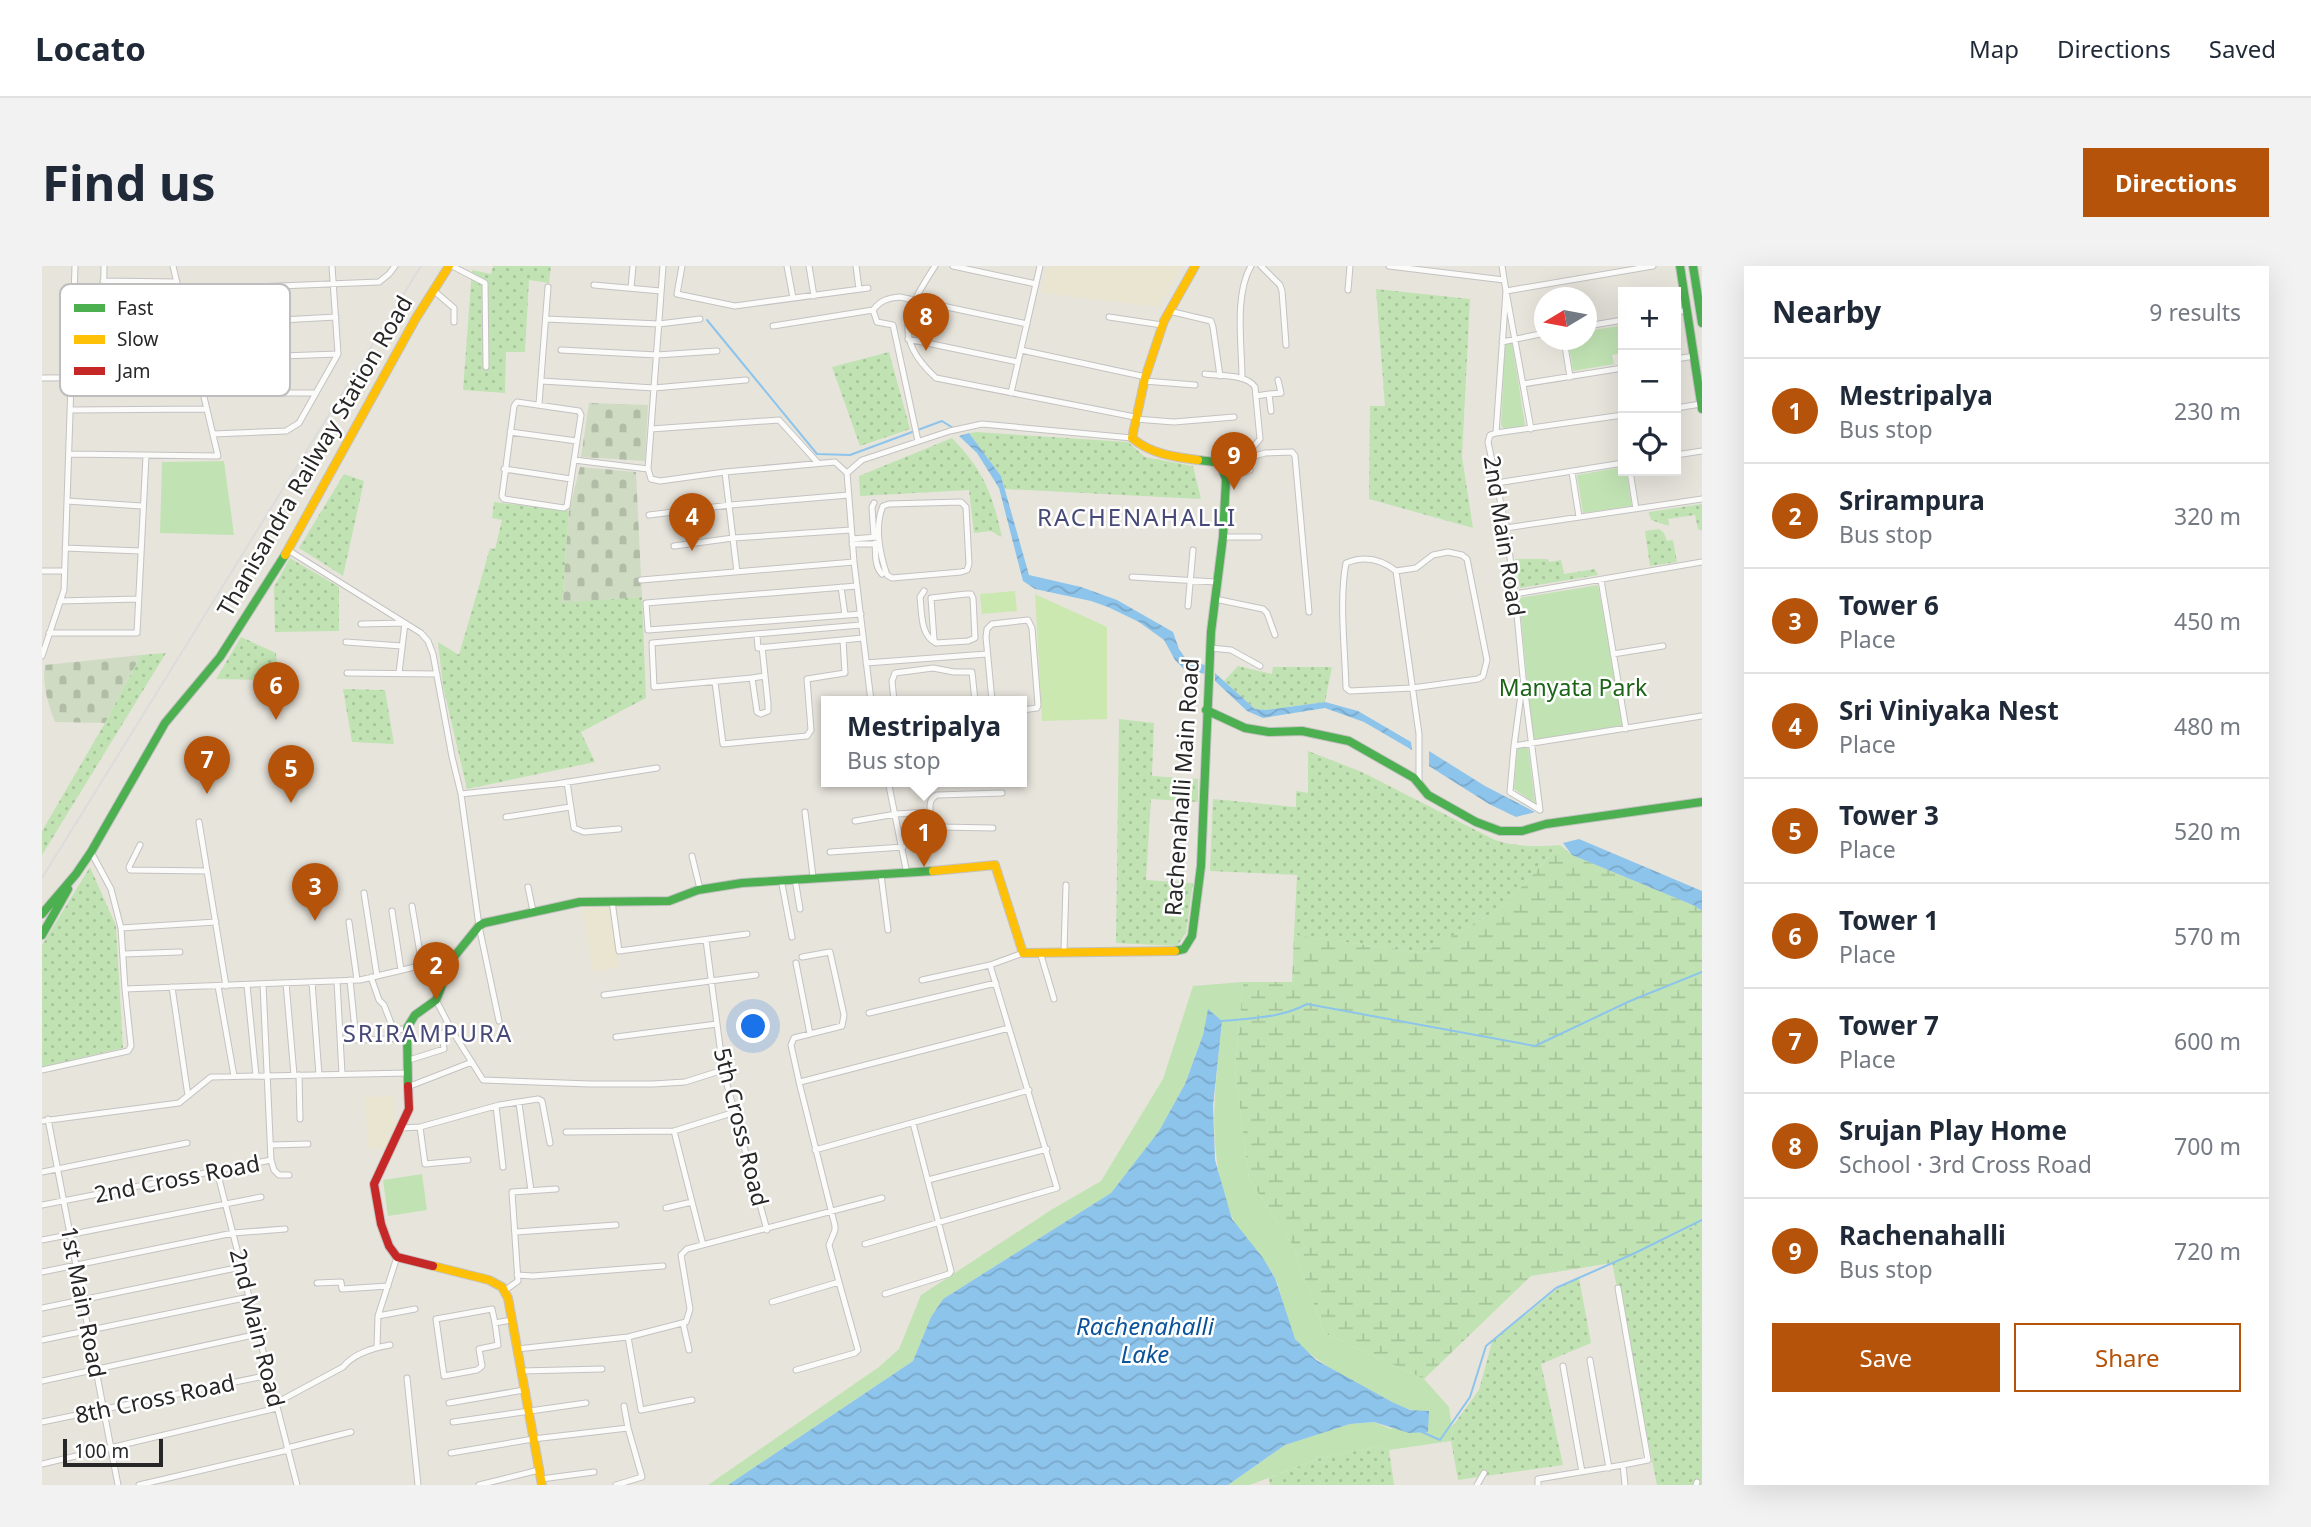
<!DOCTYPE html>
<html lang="en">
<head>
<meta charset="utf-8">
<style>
	:root { --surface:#fff; --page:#f2f2f3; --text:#1f2937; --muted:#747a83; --line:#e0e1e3; --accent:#b45309 }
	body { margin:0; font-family:"Noto Sans",sans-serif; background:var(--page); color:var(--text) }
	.controls { position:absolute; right:21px; top:21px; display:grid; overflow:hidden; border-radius:0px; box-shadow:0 7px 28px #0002 }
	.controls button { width:63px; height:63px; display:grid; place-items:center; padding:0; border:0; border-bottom:2px solid var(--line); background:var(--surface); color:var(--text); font:35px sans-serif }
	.compass { position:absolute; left:1492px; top:21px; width:63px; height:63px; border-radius:50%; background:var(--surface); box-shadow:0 7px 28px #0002; rotate:260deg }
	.scale { position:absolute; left:21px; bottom:18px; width:100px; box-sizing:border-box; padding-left:7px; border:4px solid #272727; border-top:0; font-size:19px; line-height:24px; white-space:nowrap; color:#272727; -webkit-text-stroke:5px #fff; paint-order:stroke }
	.you { position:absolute; left:712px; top:761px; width:24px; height:24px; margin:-18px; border:5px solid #fff; border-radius:50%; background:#1a73e8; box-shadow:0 0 0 10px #1a73e833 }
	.badge { display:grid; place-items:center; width:46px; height:46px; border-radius:50%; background:var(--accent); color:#fff; font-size:23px; font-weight:700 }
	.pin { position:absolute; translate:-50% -58px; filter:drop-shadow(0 2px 4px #0008) }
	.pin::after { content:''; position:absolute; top:37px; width:24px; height:21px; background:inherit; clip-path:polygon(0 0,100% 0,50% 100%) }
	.popup { position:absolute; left:779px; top:430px; width:206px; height:91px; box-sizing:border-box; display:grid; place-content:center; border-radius:0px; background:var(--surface); filter:drop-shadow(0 2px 5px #0005); font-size:23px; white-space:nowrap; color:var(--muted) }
	.popup b { font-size:26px; color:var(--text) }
	.popup::after { content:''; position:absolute; left:50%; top:100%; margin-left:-14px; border:14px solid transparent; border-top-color:var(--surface) }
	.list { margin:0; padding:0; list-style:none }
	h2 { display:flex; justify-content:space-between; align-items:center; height:91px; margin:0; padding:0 28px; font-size:30px }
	h2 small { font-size:23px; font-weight:400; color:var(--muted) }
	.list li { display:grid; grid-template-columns:46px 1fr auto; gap:21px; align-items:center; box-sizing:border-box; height:105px; padding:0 28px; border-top:2px solid var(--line) }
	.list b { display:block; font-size:26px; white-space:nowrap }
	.list p { margin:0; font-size:23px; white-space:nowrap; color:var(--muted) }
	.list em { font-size:23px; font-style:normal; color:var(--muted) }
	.actions { display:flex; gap:14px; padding:21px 28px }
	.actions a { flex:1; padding:16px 0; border:2px solid var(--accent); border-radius:0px; text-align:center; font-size:24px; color:var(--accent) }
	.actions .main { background:var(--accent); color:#fff }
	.icon { flex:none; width:38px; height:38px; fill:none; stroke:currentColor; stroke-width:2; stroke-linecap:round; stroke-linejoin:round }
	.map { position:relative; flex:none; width:1660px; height:1219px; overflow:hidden; border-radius:0px }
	header { display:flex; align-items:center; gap:42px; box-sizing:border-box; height:98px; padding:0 35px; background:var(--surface); border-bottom:2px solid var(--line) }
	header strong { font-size:33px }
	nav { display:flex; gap:38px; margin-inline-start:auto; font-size:24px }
	.intro { display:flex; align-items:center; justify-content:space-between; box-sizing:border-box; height:168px; padding:0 42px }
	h1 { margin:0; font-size:49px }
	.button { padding:18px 32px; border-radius:0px; background:var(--accent); color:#fff; font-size:24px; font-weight:700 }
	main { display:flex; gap:42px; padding:0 42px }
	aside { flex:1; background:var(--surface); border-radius:0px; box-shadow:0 7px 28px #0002 }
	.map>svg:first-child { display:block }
</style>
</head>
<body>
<header>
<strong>Locato</strong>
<nav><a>Map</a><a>Directions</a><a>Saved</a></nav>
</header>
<div class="intro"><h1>Find us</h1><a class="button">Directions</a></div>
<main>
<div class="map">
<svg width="1660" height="1219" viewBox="0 0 1660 1219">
	<defs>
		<pattern id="grass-dots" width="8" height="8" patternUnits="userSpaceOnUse" patternTransform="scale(1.75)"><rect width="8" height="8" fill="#c1e3b3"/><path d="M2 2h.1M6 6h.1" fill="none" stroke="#a6c39a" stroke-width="1.8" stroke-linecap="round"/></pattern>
		<pattern id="wetland-marsh" width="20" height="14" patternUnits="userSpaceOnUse" patternTransform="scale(1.75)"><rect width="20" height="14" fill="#c1e3b3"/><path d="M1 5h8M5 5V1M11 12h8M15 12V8" fill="none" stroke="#a6c39a"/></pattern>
		<pattern id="cemetery-stones" width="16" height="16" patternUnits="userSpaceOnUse" patternTransform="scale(1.75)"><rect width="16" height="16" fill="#cfdcc3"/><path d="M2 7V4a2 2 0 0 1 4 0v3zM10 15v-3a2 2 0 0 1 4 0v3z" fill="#b2bda8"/></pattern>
		<pattern id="water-waves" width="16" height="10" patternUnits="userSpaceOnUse" patternTransform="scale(1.75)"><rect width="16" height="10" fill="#8dc4eb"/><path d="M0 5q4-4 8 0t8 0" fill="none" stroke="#7aa8ca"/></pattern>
	</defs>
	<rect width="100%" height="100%" fill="#e7e4dc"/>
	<path fill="#eae5d0" d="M1005 0H1141L1116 41 1000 27Z
		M540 641H569L577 701 551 706Z
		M351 830V853H361L344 882H325L324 831Z"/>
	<path fill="url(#grass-dots)" d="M451 0H509L507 17 487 14 483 86H464L463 127 421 124 430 4 449 8Z
		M1334 23 1428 33 1420 191 1431 262 1327 233 1328 140H1343Z
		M847 86 868 163 818 180 790 101Z
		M934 166 1086 176 1103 191 1151 200 1159 233 963 223 959 210 927 167Z
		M910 172C942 205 950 227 960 271L949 265 932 267 927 224 818 230 817 210Z
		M302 208 322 215 301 310 257 282Z
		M452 236 527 245 520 336 600 331 604 432 539 466 553 496 425 523 401 420 396 376 417 389 448 282 453 283 460 254 450 252Z
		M1660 238V265L1656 263 1653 249 1626 253 1627 260 1609 254 1607 246Z
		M1617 263 1622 267 1625 275 1631 274 1635 296 1608 300 1603 265Z
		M248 292 297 321V365L233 366 232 321Z
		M1473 293H1506L1507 296 1519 294 1522 308 1553 303 1556 309 1478 322Z
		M199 371 234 387 236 414 174 413Z
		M124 387 8 576 0 589V565L63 457 99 389Z
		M1196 400 1230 408 1231 401H1290L1283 436 1224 444 1213 443 1182 415Z
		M301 423 343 424 352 478 310 476Z
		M1077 453 1112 457 1110 510 1156 513V536L1109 533 1104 614 1151 617 1144 667 1135 680 1074 677Z
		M1266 485 1320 506 1453 574C1475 581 1495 581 1518 579L1462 640 1381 687 1252 669 1255 609 1168 605 1171 533 1254 541V525L1266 527Z
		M48 601 74 660 81 782 0 801V679Z
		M1660 957V1219H1615L1570 997Z
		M1537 1012 1549 1077 1499 1098 1521 1199 1416 1214 1409 1175 1410 1161 1437 1124 1450 1076 1515 1023Z
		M1339 1180 1347 1184 1352 1219H1228L1227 1212 1278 1192Z"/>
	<path fill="url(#wetland-marsh)" d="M1518 579 1530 589 1653 640 1660 645V957L1570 997 1489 1010 1382 1113 1282 1067 1251 980 1207 913 1193 803 1201 716H1250L1252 669 1381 687 1462 640Z"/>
	<path fill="url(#cemetery-stones)" d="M547 137 606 139 603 195 539 191Z
		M538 201 594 206 600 331 520 337 527 245Z
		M99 389 63 457 13 456C6 438 0 418 3 399Z"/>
	<path fill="#c1e3b3" d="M1577 60 1581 87 1570 89 1572 98 1531 105 1526 74H1545V65Z
		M1468 75 1470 77 1483 159 1481 161 1463 164 1459 159 1463 77Z
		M182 195 192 269 118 267 120 196Z
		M1581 201V205H1584L1590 240 1541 247 1535 209Z
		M1556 319 1582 460 1491 474 1477 332Z
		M1486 481 1493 537 1472 523 1475 483Z
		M1201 716 1193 803 1207 913 1251 980 1282 1067 1382 1113 1407 1141 1410 1161 1409 1175 1347 1184 1339 1180 1278 1192 1208 1219H1186L1243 1179 1270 1170 1308 1158 1332 1156 1349 1163 1386 1146C1380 1145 1372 1145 1366 1143 1343 1135 1264 1092 1253 1073 1243 1057 1241 1029 1233 1012 1222 989 1199 973 1190 951 1163 886 1173 823 1180 755L1166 744 1161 769 1143 818 1117 865 1069 927 901 1033 889 1051 871 1095 686 1219H666L837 1101 857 1083 879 1029 1009 944 1059 915 1121 813 1151 720Z
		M380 908 385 944 346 950 341 914Z"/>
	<path fill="#cce8b1" d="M973 325 975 345 940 348 938 328Z
		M993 328 1065 361V453L1000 455Z"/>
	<path fill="url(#water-waves)" d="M927 167 959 210 987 309 1039 321 1075 334 1131 366 1137 383 1146 396 1164 399 1163 408 1142 403 1133 394 1122 374 1097 356 1066 341 1049 335 993 323 981 315 957 222 935 187 917 170Z
		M1173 407 1213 443 1224 444 1283 436 1316 445 1369 476 1370 484 1322 456 1283 442 1221 452 1205 445 1173 415Z
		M1387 485 1443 520 1493 546 1474 551 1447 538 1387 500Z
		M1537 573 1660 625V645L1653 640 1530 589 1521 577Z
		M1166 743 1180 755 1171 840 1173 894 1190 953 1221 992 1233 1012 1253 1073 1274 1094 1350 1136 1368 1144 1387 1145 1386 1166 1367 1167 1332 1156 1308 1158 1243 1179 1186 1219H686L871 1095 889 1051 901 1033 1069 927 1117 865 1143 818 1161 769Z"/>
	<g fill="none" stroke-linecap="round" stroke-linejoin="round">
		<path stroke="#8dc4eb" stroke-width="2" d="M665 54 775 188 808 189 900 155 911 162
			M1180 755C1210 752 1239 752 1265 738L1493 780 1588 735 1660 706
			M1380 1166 1398 1174 1428 1131 1444 1080 1514 1022 1593 987 1660 954"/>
		<g stroke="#c4c2c2" stroke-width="7">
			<path id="street" d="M410 0 443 17 444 101
				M621 0 606 203 609 213 618 215 683 206 793 196 805 207
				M640 0 635 28 693 40 826 22
				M745 0 751 32
				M767 0 772 30
				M814 0 817 23
				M893 0C864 45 850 71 894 112L1093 151
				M911 0 994 18
				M1219 0 1238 19 1240 25 1244 79
				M1347 0 1462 14
				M1460 0 1464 25 1454 167 1448 169 1446 176 1464 262 1473 328 1481 411 1498 544
				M61 15 135 16
				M552 19 619 25
				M589 22 591 0
				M137 24 337 16 347 8 353 0
				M391 24 412 42V56
				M1306 24 1308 0
				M831 44 835 56 851 59 876 175
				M1127 45 1169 55 1171 61 1178 110
				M1634 46 1645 44
				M1067 51 1120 59
				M504 53 617 58 658 53
				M1579 54 1581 65
				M145 59 294 51
				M731 60 831 44C839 34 846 32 858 31L985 58
				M1545 60 1581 54
				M60 66 147 65
				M866 73 976 96
				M1522 74 1528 111
				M1460 76 1503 67
				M519 84 615 89 675 85
				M979 84 1104 111
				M153 93 296 88
				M1634 93 1652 90
				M1163 108C1177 110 1205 108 1213 121L1218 173 1201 193
				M0 112 157 111
				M60 112 62 0
				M1200 112C1200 79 1192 29 1209 0
				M500 115 612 122 704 114
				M1102 115 1153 119
				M1481 118 1581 102
				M161 127H273
				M969 127 998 0
				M1227 128 1239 127 1236 114
				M1214 130 1227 128 1229 145
				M475 136 537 145 539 149 525 240 522 242 462 233 460 230 472 140Z
				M497 138 506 21
				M1634 142 1659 138
				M28 144 165 143
				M1093 153 1132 156 1192 151
				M609 163 737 154 776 197
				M1489 163 1464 25 1611 0
				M468 166 535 175
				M1454 167 1581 149
				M171 168 244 165 257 157 296 88 290 0
				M27 188 176 190 131 0
				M1634 189 1660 185
				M532 194 606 203
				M1179 200 1223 187 1250 186 1253 190 1267 346
				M462 203 529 213
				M1588 205 1594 243
				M683 206 695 306
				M1530 206 1537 251
				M805 207 820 194 908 165 940 158 1090 172
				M805 207 812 296 829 435
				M1184 213 1208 204
				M1455 217 1581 197
				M25 235 100 240
				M919 236 924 241 927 298 925 304 919 306 850 312 845 309C838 289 832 260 841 240L847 238Z
				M832 237 830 241 832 271
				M607 249 688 239 807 229
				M1464 262 1660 233
				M1181 271H1217
				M810 273 835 271
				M833 277C834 287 832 300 840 308
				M810 278H835
				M632 280 691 272 809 264
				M23 282 98 285
				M246 284 379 367 386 375 391 388 410 491 419 528 437 660 457 755
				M0 305H22
				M1354 305 1374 302 1391 289 1406 286 1420 289 1425 293 1445 394 1441 410 1436 413 1370 422 1308 425 1304 422C1303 384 1297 333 1304 297 1323 289 1339 293 1354 305L1377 468V518
				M1090 311 1174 316
				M599 314 812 296
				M1559 314 1584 463
				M815 320 604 337 606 364 819 348
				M799 321 803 349
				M882 325 878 331C880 347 878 369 894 377
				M924 328H929L931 332 933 372 926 375 894 377 892 374 889 332Z
				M1473 328 1660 296
				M1173 333 1221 343 1225 347 1233 369
				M18 335 96 333
				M1146 340 1151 284
				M319 358 363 357 357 407
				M7 367H95L104 190
				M715 369 716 382 821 372
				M304 376 360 380
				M720 381 726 438V445L719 448 715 446 710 412 723 410
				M1168 382 1189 384 1218 400
				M1571 388 1621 380
				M0 390 22 324 33 0
				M824 397 945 388
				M305 407 395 408
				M710 412 612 421 610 377 819 359
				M673 416 681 478 765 470 769 464 765 413 803 407 801 374
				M1480 421 1472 480 1660 450
				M852 435 850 415 853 407 891 402 912 406H930L933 435
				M950 435 944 371 945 363 950 358 986 354 990 362 996 439 995 442 980 444
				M1472 480 1468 526 1498 544
				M846 515 865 608
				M525 516 532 562 542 566 577 563
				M419 528 514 518 615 502
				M763 546 771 611
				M888 546C888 538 887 533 895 529L960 527
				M464 551 528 541
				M813 555 854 548 888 546 891 559 897 561 951 562
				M157 556 184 720
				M98 579 87 601 88 604 165 605
				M49 586 69 623 79 662 83 723 318 714 411 692
				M788 586 861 581
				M650 590 658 623
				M839 609 846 664
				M739 613 750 671
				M753 613 758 643
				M486 621 491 645
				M322 627 335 710
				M570 635 577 685 705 668
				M370 640 380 699
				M350 645 359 704
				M307 656 315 714
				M79 662 174 656
				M664 674 681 804 725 964
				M1022 685 1024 619
				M998 686 1012 733
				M81 688 138 686
				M754 697 768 768
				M329 711 337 734 342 739 352 765
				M308 714 314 774 349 773 352 771V765L365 762
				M880 714 948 699
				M295 715 300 808
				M270 716 277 809
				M244 717 252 809
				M221 718 229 894 232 904 237 909H247
				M205 719 214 810
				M176 720 192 810
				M130 721 146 830
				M562 729 714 709
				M394 734 409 763 441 814 548 818H611L643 816 681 804
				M827 747 954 717
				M574 771 675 758
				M367 794 402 783 400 768 408 762
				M0 804 86 785 89 780 83 723
				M257 809 258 853
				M758 816 967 762
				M368 820 430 796
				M477 837 489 925
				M454 840 461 901
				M6 853 76 1219
				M0 855 137 837 169 811 367 807
				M378 861 383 898 426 894
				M359 862 378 861 457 839 496 833 500 835 508 877
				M632 865 661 979
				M524 866 632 865 693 846
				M229 879 266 878
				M773 884 987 824
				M175 905 255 1219
				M0 906 145 877
				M886 914 1005 883
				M0 939 229 894
				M624 942 650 936
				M474 966 574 959
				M0 974 219 931
				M823 978 1015 922 948 699 981 687
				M0 1006 191 967 243 963
				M475 1009 491 1010 621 1000
				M275 1017 299 1016 300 1023 346 1020
				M1576 1022 1606 1194 1581 1199
				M462 1025 476 1015 470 926 514 923
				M843 1028 907 1008 909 1005 871 857
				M730 1036 797 1016 787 979 793 964V960L758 820 749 779 752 772 800 760 802 749 788 686 760 691
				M0 1042 199 1001
				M336 1050 373 1043
				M453 1057 456 1079 437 1083 440 1100 435 1104 402 1110 394 1053 450 1043 453 1057 469 1054
				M641 1057 647 1084
				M586 1071 599 1144 650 1134
				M0 1074 207 1031
				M335 1081 336 1050 355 991
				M475 1083 586 1071 644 1056 648 1043 639 989 645 983 840 932
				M1548 1094 1567 1202
				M1521 1100 1540 1206
				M754 1104 813 1087 816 1084 797 1016
				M480 1105 560 1103
				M365 1112 376 1219
				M0 1115 216 1068
				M234 1137 301 1101C312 1087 331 1082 348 1079
				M407 1137 482 1124
				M582 1140 586 1162
				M0 1156 227 1109
				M411 1156 544 1137
				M245 1182 309 1166
				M409 1187 491 1173 586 1162 600 1211 574 1219
				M0 1198 235 1142
				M499 1213 552 1206
				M97 1219 246 1184
				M437 1219 497 1204
				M1435 1219 1442 1207
				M1496 1219V1213L1581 1199 1583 1219
				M1654 1219 1655 1216"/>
		</g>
		<g stroke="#c4c2c2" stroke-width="10">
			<path id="fast" d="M1638 0 1660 143
				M1651 0 1660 57
				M1164 444 1203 462 1227 466 1260 465 1307 475 1372 512 1386 529 1434 556 1458 565H1480L1504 558 1660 536
				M0 648 34 608 49 586 123 457 178 391 243 289
				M0 669 26 623
				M1133 685 1142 683 1150 670 1159 600 1169 366 1181 271 1184 213 1179 200 1173 196 1156 194
				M366 820 365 762 373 749 394 734 411 692 437 660 442 657 538 636 627 635 656 624 700 617 891 605"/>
		</g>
		<g stroke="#c4c2c2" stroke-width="10">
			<path id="slow" d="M1153 0 1122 55 1103 112 1090 172C1109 188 1132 191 1156 194
				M243 289 374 52 407 0
				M891 605 953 599 981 687 1133 685
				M391 1000 447 1014 460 1021 466 1032 500 1219"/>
		</g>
		<g stroke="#c4c2c2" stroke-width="10">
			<path id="jam" d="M366 820 367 843 332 918 339 958 347 980 355 991 391 1000"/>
		</g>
		<use href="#street" stroke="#fbfbfa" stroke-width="5"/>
		<use href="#fast" stroke="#4caf50" stroke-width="8"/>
		<use href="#slow" stroke="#ffc107" stroke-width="8"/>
		<use href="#jam" stroke="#c62828" stroke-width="8"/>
		<path stroke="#dcdcdd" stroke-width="2" d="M0 612 379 0"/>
	</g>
	<g text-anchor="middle" stroke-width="5" stroke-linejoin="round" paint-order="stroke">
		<g font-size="23" fill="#272727" stroke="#fff">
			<text transform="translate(273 190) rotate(-60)" y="8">Thanisandra Railway Station Road</text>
			<text transform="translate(1462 270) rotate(81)" y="8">2nd Main Road</text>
			<text transform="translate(1140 521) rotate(-86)" y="8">Rachenahalli Main Road</text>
			<text transform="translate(699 861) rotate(76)" y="8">5th Cross Road</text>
			<text transform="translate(135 913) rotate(-11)" y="8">2nd Cross Road</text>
			<text transform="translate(41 1036) rotate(79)" y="8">1st Main Road</text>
			<text transform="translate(215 1062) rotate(76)" y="8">2nd Main Road</text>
			<text transform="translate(113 1133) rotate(-12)" y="8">8th Cross Road</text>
		</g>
		<g font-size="23" fill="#1c6417" stroke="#fff">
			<text x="1531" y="430">Manyata Park</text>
		</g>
		<g font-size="24" letter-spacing="2" fill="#474978" stroke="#fff">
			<text x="1095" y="260">RACHENAHALLI</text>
			<text x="386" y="776">SRIRAMPURA</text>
		</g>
		<g font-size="24" font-style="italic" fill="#0a5299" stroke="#fff">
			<text x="1103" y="1069">Rachenahalli<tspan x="1103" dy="28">Lake</tspan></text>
		</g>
	</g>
	<rect x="18" y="18" width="230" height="112" rx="10" fill="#fff" stroke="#bebebe" stroke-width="2"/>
	<rect x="32" y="38" width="31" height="8" fill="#4caf50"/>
	<rect x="32" y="69" width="31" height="9" fill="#ffc107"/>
	<rect x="32" y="101" width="31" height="8" fill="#c62828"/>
	<g font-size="19" fill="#272727">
		<text x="75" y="49">Fast</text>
		<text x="75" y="80">Slow</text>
		<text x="75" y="112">Jam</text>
	</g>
</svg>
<div class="controls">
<button>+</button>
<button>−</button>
<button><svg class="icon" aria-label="locate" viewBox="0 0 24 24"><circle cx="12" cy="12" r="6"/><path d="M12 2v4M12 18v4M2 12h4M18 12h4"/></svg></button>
</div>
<svg class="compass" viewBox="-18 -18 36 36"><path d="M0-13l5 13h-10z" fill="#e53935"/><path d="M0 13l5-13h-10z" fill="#747a83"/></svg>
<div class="scale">100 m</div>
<div class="you"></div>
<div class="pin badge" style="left:882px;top:601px">1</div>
<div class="popup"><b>Mestripalya</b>Bus stop</div>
<div class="pin badge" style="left:394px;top:734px">2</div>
<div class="pin badge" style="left:273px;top:655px">3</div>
<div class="pin badge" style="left:650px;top:285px">4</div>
<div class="pin badge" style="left:249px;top:537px">5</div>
<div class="pin badge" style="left:234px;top:454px">6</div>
<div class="pin badge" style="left:165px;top:528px">7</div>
<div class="pin badge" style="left:884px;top:85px">8</div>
<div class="pin badge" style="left:1192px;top:224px">9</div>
</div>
<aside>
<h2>Nearby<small>9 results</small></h2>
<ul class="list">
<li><span class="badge">1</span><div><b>Mestripalya</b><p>Bus stop</p></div><em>230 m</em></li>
<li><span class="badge">2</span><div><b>Srirampura</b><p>Bus stop</p></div><em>320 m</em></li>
<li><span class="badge">3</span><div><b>Tower 6</b><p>Place</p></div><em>450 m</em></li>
<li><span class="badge">4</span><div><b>Sri Viniyaka Nest</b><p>Place</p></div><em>480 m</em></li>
<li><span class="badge">5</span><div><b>Tower 3</b><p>Place</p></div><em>520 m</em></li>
<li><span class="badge">6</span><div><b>Tower 1</b><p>Place</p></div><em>570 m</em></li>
<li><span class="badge">7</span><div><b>Tower 7</b><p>Place</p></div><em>600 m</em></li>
<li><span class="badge">8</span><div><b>Srujan Play Home</b><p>School · 3rd Cross Road</p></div><em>700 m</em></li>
<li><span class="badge">9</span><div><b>Rachenahalli</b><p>Bus stop</p></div><em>720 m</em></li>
</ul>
<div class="actions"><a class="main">Save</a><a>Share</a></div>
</aside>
</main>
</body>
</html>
